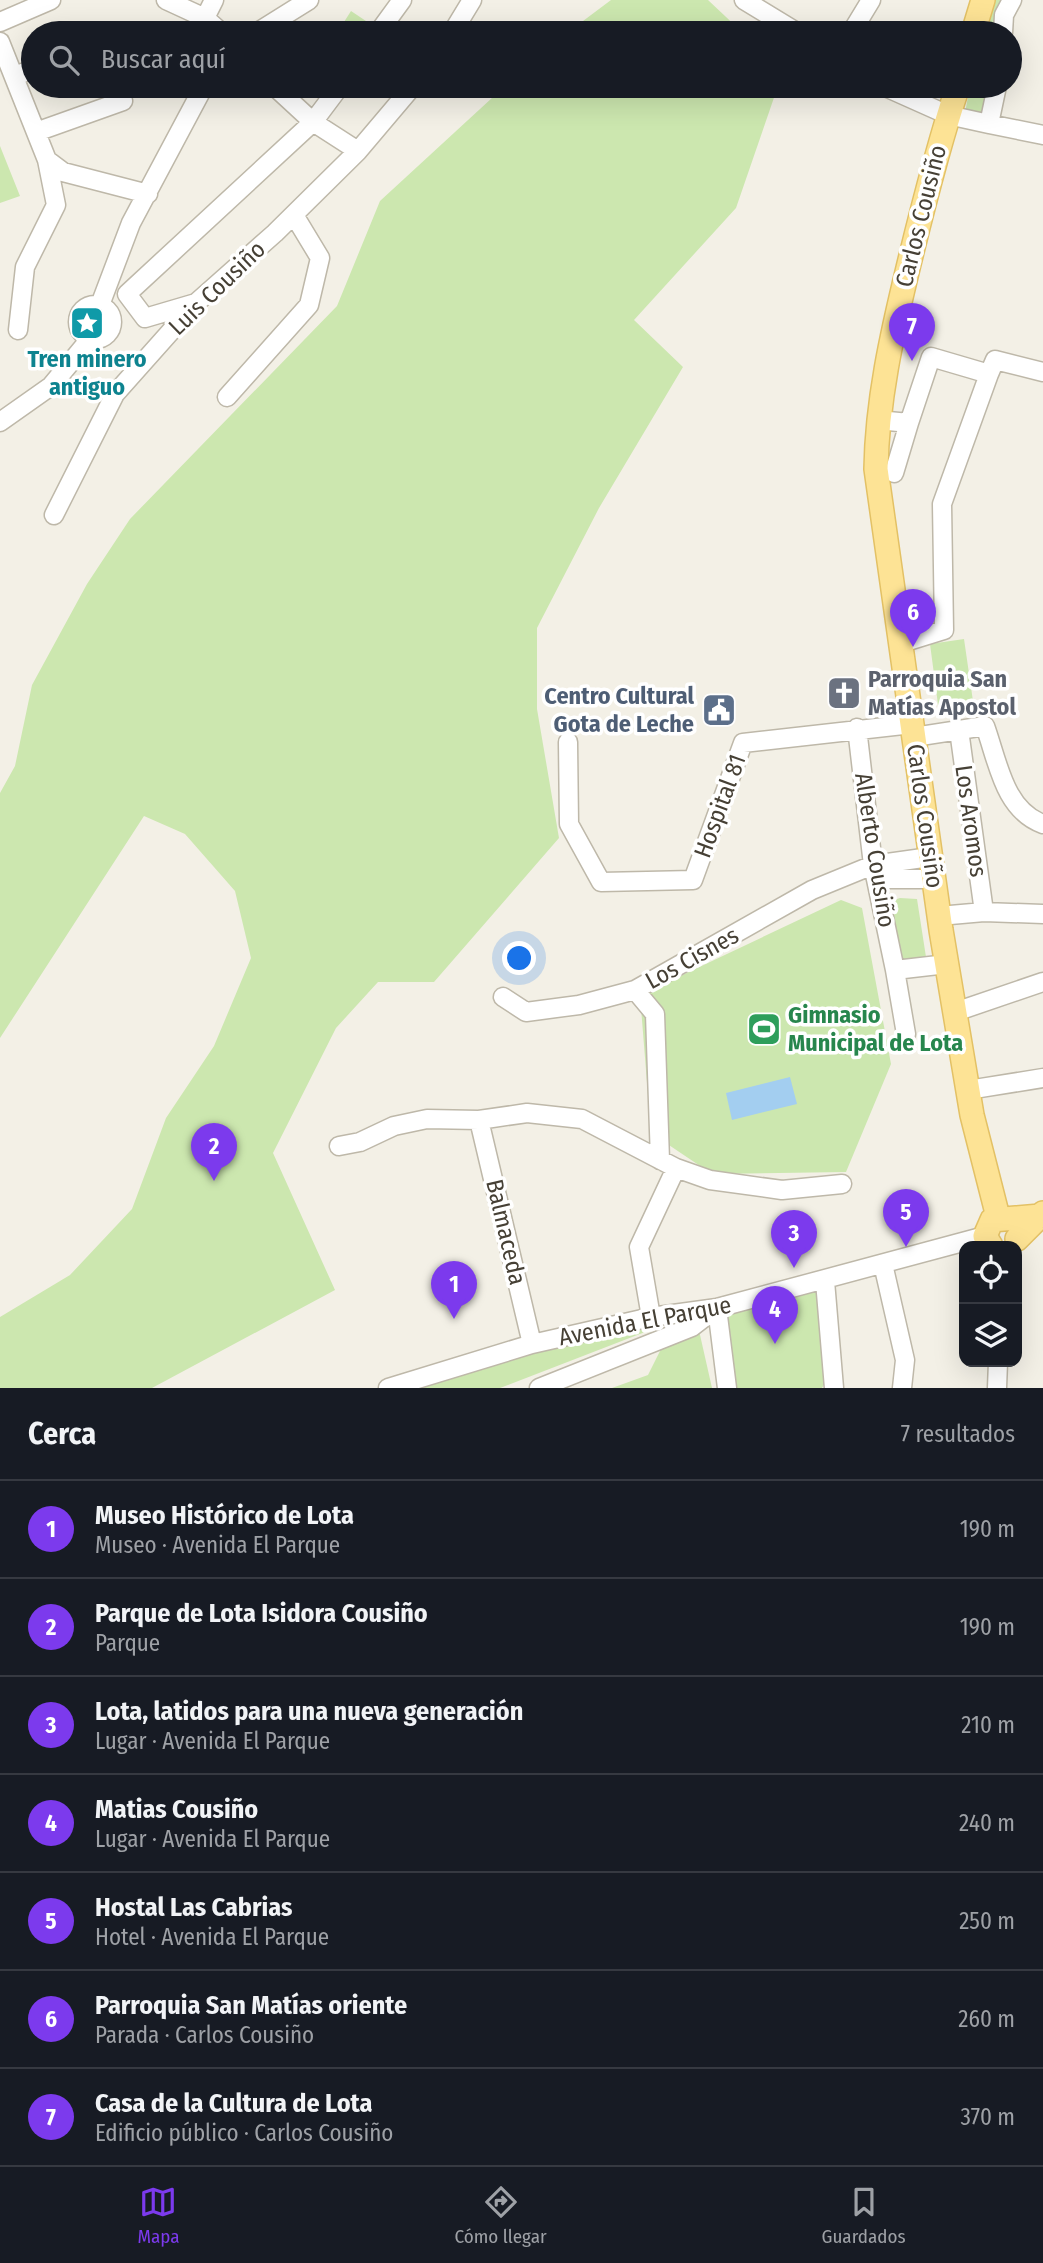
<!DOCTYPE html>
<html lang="es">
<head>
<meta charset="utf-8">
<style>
	:root { --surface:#171b24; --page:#242831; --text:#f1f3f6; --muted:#9ea1a6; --line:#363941; --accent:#7c3aed }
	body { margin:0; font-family:"Fira Sans Condensed",sans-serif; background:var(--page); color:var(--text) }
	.controls { position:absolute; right:21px; bottom:21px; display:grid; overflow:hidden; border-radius:14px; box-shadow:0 7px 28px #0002 }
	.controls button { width:63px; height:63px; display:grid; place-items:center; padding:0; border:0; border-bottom:2px solid var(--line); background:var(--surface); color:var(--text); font:35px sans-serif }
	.you { position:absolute; left:520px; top:959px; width:24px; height:24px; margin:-18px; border:5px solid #fff; border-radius:50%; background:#1a73e8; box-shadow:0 0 0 10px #1a73e833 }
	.badge { display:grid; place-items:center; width:46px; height:46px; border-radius:50%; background:var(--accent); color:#fff; font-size:23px; font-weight:700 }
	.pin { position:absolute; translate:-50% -58px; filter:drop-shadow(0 2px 4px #0008) }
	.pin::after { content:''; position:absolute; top:37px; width:24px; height:21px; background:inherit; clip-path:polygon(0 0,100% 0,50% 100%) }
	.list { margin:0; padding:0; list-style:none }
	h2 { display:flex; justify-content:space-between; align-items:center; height:91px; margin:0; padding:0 28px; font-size:30px }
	h2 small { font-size:23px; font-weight:400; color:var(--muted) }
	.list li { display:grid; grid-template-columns:46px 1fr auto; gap:21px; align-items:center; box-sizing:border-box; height:98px; padding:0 28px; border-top:2px solid var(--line) }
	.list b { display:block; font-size:26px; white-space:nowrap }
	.list p { margin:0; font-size:23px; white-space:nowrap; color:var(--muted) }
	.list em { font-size:23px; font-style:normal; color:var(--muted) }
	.icon { flex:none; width:38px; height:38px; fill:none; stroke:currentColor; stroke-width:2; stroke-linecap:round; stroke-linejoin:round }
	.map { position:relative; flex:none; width:1043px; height:1388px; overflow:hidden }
	.search { position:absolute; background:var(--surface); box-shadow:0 7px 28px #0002; left:21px; right:21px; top:21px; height:77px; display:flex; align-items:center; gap:18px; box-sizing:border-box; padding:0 24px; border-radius:38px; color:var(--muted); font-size:26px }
	.sheet { height:777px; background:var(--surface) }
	nav { display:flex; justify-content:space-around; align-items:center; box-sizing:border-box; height:98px; border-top:2px solid var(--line); background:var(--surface); font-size:19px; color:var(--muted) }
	nav a { display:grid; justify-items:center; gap:4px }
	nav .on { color:var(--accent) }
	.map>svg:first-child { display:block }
</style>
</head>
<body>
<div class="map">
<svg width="1043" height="1388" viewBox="0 0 1043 1388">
	<rect width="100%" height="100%" fill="#f3f0e6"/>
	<path fill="#cce7af" d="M611 0H708L743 33H567Z
		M996 0H1007L996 33H979Z
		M351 11 372 25 367 33H337Z
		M505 86H778L736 208 634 320 683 367 599 508 537 628V709L559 838 434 982H378L336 1028 273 1153 335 1290 152 1388H0V1317L70 1275 132 1209 166 1118 214 1046 251 958 235 891 185 834 144 816 0 1038V793L15 766 32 685 87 584 130 519 337 306 380 201Z
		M970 86H989L985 115 965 113Z
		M0 146 20 196 0 203Z
		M964 639 974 708 939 712 930 644Z
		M900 898 917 899 928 970 901 972 891 901Z
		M841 900 862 908 891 1064 846 1172 712 1174 651 1133 640 995Z
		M807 1288 818 1294 828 1378 822 1388H732L722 1318 730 1310Z
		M658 1322V1327L500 1388H403L487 1361Z
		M698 1326 712 1388H612L648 1375 664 1343Z"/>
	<path fill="#a3cef0" d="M790 1077 797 1104 732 1120 726 1093Z"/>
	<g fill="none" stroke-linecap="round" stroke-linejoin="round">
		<g stroke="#beb8a9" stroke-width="21">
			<path id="minor" d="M166 0 205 18 222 33
				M744 0 798 33
				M205 18 214 0
				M0 22 51 0
				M256 33 309 0
				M378 33 402 0
				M452 33 472 0
				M851 33 871 0
				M1003 33 1004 15 1012 0
				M0 42 47 160 56 205 25 267 18 330
				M15 76 33 69
				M274 86 313 122 358 151
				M883 86 948 115 989 124 997 86
				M989 124 1043 135
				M36 132 123 101
				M47 160 63 172 148 194
				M196 303 145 318 127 294 313 122 340 86
				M78 322a17 17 0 1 1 34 0a17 17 0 1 1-34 0Z
				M100 305 131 223 204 86
				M989 374 995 360 1043 372
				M227 397 309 305 320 258 294 215
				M878 420 909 423 931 357 989 374 942 504 944 630 902 643
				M0 422 51 386 90 339
				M894 473 909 423
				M54 515 115 394 196 303 275 233 358 151 413 86
				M857 728 873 865 895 970 947 964
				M959 730 984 912
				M914 737 985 726C998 762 1004 810 1043 824
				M568 742 569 824 601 882 693 880 743 743 912 724
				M877 879H934
				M939 916 984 912 1043 914
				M895 970 906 1034
				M635 990 655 1014 660 1160
				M503 997 526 1012 579 1005 635 990 812 890 873 865 930 857
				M955 1012 1043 982
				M968 1090 1043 1078
				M479 1120 532 1344
				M339 1146 360 1142 394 1126 427 1119 479 1120 527 1113 582 1119 676 1168 710 1180 782 1190 842 1184
				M883 1264 905 1360 902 1388
				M825 1281 834 1388
				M717 1308 727 1388
				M651 1317 639 1247 676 1168
				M388 1388 532 1344 651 1317 717 1308 985 1236
				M539 1388 692 1327 714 1310
				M997 1388 998 1362"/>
		</g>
		<g stroke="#e3c165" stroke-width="26">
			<path id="major" d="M973 33 983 0
				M958 86C938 146 923 206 908 268 892 334 877 401 876 469L941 930 972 1115 998 1217
				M1017 1239 1043 1213
				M991 1246 985 1236 992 1220 1040 1216"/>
		</g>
		<use href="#minor" stroke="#fff" stroke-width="18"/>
		<use href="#major" stroke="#fde395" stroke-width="23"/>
	</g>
	<defs>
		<g id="sight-square" transform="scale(1.75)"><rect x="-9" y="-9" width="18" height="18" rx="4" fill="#0f9aa8" stroke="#fff"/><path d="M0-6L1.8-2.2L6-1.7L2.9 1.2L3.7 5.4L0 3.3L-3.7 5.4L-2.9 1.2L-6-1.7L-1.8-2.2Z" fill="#fff"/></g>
		<g id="church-square" transform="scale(1.75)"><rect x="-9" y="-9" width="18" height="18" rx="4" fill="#6b7280" stroke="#fff"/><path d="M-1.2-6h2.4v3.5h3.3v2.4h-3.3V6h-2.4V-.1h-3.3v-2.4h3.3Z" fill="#fff"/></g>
		<g id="civic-square" transform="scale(1.75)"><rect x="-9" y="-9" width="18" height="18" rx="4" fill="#5c6f8a" stroke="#fff"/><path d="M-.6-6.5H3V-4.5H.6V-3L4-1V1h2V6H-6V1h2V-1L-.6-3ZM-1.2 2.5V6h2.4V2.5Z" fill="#fff"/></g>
		<g id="stadium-square" transform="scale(1.75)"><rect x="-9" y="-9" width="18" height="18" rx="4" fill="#2e9e5b" stroke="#fff"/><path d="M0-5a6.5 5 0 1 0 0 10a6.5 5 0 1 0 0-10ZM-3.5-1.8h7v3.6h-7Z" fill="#fff"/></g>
	</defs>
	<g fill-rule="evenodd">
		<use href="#sight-square" x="87" y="323"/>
		<use href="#church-square" x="844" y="693"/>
		<use href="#civic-square" x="719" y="710"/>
		<use href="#stadium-square" x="764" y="1029"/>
	</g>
	<g text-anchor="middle" stroke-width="7" stroke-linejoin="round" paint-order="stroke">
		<g font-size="24" fill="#464035" stroke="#fff">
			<text transform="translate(921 216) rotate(-76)" y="8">Carlos Cousiño</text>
			<text transform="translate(217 288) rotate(-44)" y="8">Luis Cousiño</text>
			<text transform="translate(720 806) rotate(-70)" y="8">Hospital 81</text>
			<text transform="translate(925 816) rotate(82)" y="8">Carlos Cousiño</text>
			<text transform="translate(971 821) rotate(82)" y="8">Los Aromos</text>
			<text transform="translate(875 850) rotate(81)" y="8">Alberto Cousiño</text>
			<text transform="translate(692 958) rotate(-29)" y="8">Los Cisnes</text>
			<text transform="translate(506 1232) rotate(77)" y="8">Balmaceda</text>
			<text transform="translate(645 1321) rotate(-11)" y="8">Avenida El Parque</text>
		</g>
		<g font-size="24" font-weight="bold" fill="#0d838f" stroke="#fff">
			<text x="87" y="367">Tren minero<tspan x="87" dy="28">antiguo</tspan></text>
		</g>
		<g font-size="24" font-weight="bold" fill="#5b616d" stroke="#fff" text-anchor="start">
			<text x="868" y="687">Parroquia San<tspan x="868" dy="28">Matías Apostol</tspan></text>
		</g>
		<g font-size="24" font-weight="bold" fill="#4e5e75" stroke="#fff" text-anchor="end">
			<text x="694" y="704">Centro Cultural<tspan x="694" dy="28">Gota de Leche</tspan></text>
		</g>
		<g font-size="24" font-weight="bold" fill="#27864d" stroke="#fff" text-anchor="start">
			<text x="788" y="1023">Gimnasio<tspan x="788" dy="28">Municipal de Lota</tspan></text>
		</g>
	</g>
</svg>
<div class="controls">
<button><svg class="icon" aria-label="locate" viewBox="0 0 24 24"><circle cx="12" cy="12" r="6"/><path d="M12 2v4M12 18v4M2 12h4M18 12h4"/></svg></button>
<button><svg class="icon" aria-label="layers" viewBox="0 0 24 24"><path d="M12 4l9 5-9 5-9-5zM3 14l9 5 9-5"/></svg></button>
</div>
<div class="you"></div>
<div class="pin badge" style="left:454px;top:1319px">1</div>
<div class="pin badge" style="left:214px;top:1181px">2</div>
<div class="pin badge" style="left:794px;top:1268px">3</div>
<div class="pin badge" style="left:775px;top:1344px">4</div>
<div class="pin badge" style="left:906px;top:1247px">5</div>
<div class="pin badge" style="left:913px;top:647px">6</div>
<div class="pin badge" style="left:912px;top:361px">7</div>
<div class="search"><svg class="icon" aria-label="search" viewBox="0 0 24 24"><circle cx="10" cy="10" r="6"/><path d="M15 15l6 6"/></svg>Buscar aquí</div>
</div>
<section class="sheet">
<h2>Cerca<small>7 resultados</small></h2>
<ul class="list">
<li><span class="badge">1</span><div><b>Museo Histórico de Lota</b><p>Museo · Avenida El Parque</p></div><em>190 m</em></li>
<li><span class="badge">2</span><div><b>Parque de Lota Isidora Cousiño</b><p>Parque</p></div><em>190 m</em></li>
<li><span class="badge">3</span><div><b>Lota, latidos para una nueva generación</b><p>Lugar · Avenida El Parque</p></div><em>210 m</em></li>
<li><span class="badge">4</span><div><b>Matias Cousiño</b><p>Lugar · Avenida El Parque</p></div><em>240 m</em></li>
<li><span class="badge">5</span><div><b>Hostal Las Cabrias</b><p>Hotel · Avenida El Parque</p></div><em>250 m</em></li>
<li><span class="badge">6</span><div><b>Parroquia San Matías oriente</b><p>Parada · Carlos Cousiño</p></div><em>260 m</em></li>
<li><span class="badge">7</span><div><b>Casa de la Cultura de Lota</b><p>Edificio público · Carlos Cousiño</p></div><em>370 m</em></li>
</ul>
</section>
<nav>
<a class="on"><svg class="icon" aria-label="map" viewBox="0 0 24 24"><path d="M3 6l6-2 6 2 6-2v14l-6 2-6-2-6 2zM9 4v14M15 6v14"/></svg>Mapa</a>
<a><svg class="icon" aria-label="directions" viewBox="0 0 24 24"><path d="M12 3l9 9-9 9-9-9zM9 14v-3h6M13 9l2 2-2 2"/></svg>Cómo llegar</a>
<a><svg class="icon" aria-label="saved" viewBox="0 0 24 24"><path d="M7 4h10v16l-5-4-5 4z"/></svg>Guardados</a>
</nav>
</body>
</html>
